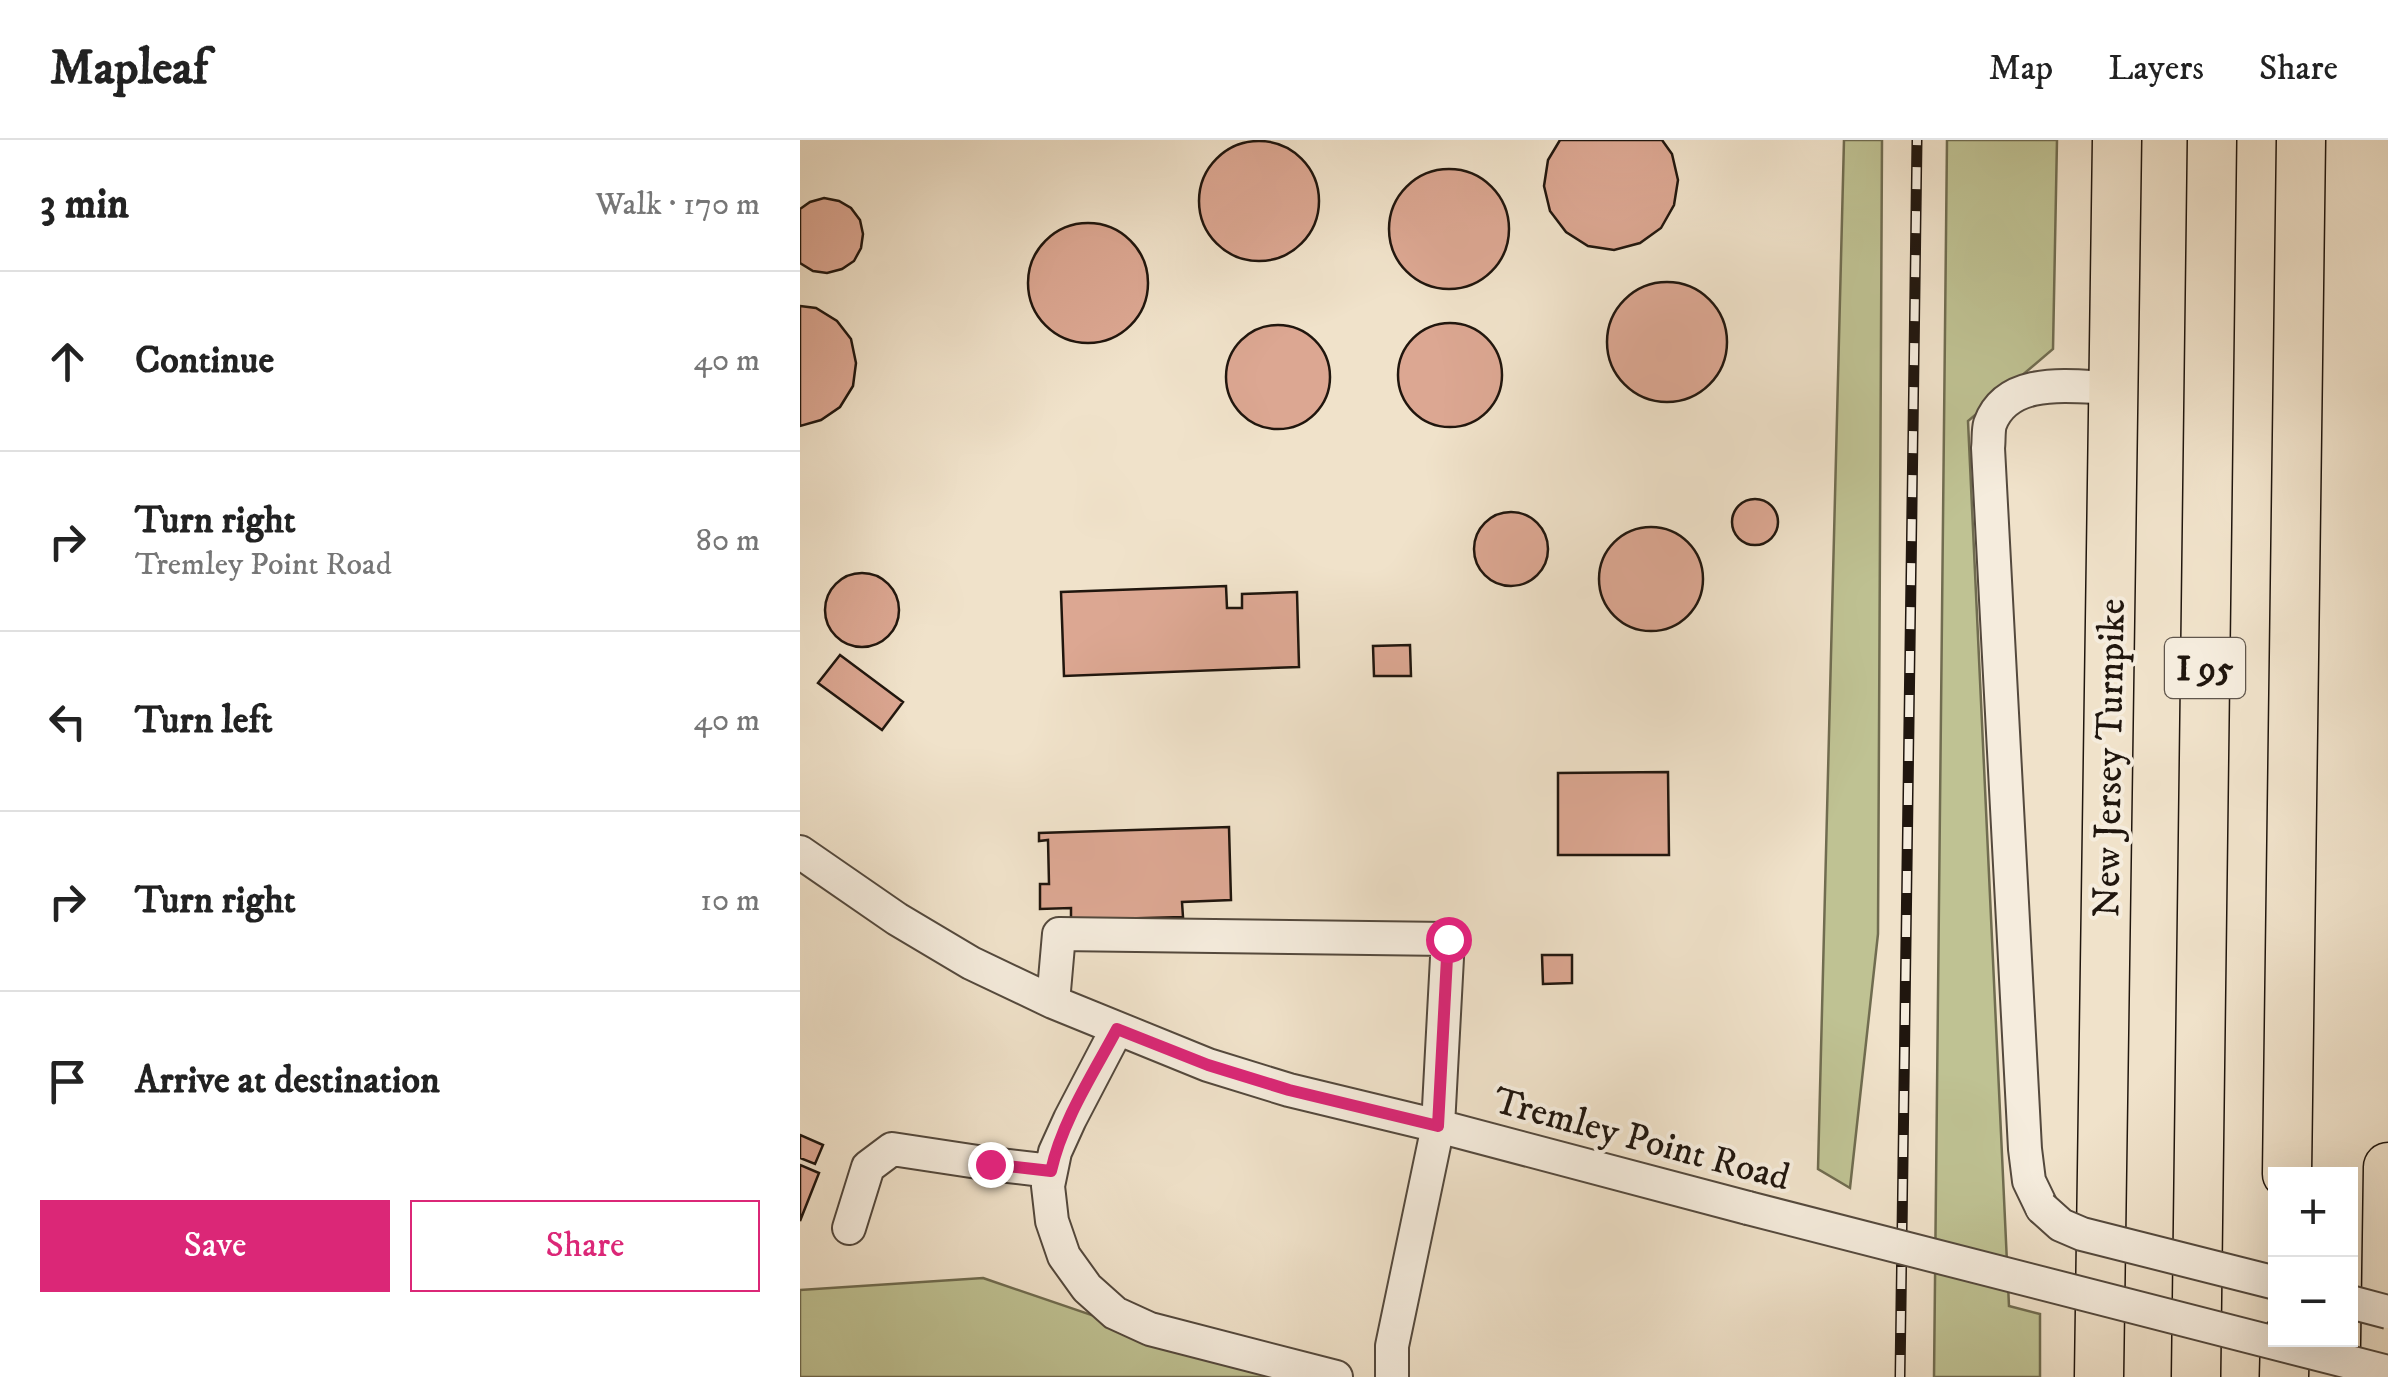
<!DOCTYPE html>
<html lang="en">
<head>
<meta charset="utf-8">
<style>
	:root { --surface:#fff; --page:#f2f2f2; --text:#222; --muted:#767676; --line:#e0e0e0; --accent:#db2777 }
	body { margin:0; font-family:"IM FELL DW Pica",serif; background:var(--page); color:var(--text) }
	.controls { position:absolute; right:30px; bottom:30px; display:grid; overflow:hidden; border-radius:0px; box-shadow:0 10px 40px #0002 }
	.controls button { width:90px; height:90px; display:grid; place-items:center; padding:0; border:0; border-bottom:2px solid var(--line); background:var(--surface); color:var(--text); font:50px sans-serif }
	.stop { position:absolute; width:30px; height:30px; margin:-22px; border:8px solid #db2777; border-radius:50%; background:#fff }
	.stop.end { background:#db2777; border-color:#fff; box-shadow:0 2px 10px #0008 }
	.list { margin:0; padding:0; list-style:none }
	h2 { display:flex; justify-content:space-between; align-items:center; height:130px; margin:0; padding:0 40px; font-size:42px }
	h2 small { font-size:32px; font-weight:400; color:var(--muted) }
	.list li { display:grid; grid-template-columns:65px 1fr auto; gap:30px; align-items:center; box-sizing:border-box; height:180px; padding:0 40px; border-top:2px solid var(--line) }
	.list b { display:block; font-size:38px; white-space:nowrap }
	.list p { margin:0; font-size:32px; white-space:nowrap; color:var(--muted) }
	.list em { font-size:32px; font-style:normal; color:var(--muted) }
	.actions { display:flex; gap:20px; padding:30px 40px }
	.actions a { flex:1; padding:22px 0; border:2px solid var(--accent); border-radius:0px; text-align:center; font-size:35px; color:var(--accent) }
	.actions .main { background:var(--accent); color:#fff }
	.icon { flex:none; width:55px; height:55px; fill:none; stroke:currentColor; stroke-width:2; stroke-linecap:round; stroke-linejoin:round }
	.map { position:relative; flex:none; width:1588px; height:1237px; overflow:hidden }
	header { display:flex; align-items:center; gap:60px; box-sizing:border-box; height:140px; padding:0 50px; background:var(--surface); border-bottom:2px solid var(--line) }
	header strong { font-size:48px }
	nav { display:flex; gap:55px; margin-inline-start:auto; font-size:35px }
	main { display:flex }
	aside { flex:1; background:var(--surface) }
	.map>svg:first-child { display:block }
</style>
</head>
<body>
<header>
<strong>Mapleaf</strong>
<nav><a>Map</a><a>Layers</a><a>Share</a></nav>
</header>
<main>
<aside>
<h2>3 min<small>Walk · 170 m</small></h2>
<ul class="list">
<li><svg class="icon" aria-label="ahead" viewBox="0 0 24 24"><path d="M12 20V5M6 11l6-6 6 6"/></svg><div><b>Continue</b></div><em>40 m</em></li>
<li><svg class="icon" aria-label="right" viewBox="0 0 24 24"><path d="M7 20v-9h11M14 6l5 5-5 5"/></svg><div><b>Turn right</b><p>Tremley Point Road</p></div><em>80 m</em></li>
<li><svg class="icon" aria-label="left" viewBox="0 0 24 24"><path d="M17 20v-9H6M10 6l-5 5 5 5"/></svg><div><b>Turn left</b></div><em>40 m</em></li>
<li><svg class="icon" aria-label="right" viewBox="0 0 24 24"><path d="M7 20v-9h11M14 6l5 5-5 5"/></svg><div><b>Turn right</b></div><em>10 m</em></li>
<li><svg class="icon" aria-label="arrive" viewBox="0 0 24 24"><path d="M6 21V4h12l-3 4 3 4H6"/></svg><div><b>Arrive at destination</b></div></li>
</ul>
<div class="actions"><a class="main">Save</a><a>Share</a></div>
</aside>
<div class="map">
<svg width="1588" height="1237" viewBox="0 0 1588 1237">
	<rect width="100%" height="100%" fill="#f0e2ca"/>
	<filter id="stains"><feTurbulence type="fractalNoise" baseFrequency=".002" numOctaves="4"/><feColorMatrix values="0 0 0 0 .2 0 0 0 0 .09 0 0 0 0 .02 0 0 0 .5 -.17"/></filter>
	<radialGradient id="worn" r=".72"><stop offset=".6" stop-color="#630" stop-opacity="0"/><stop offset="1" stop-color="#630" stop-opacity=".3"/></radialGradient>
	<path fill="#bfc293" stroke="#706c50" stroke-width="2.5" d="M1044 0H1082L1078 794 1050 1048 1018 1029Z
		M1147 0H1257L1253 209 1168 281 1209 1166 1240 1174V1237H1134Z
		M183 1138 473 1237H0V1150Z"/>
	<path fill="#dca792" stroke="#20160e" stroke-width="2.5" d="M760 0H862L872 14 878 40 874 65 861 88 840 103 814 110 788 106 766 92 750 71 744 46 748 20Z
		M399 61a60 60 0 1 1 120 0a60 60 0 1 1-120 0Z
		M589 89a60 60 0 1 1 120 0a60 60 0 1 1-120 0Z
		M24 58 39 61 51 68 60 80 63 94 61 108 54 121 42 129 27 133 13 131 0 123V69L10 62Z
		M228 143a60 60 0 1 1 120 0a60 60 0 1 1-120 0Z
		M807 202a60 60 0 1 1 120 0a60 60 0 1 1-120 0Z
		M0 166 16 168 37 181 51 199 56 223 53 246 40 267 21 280 0 286Z
		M598 235a52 52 0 1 1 104 0a52 52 0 1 1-104 0Z
		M426 237a52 52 0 1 1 104 0a52 52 0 1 1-104 0Z
		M932 382a23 23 0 1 1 46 0a23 23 0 1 1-46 0Z
		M674 409a37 37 0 1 1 74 0a37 37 0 1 1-74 0Z
		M799 439a52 52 0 1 1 104 0a52 52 0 1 1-104 0Z
		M25 470a37 37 0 1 1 74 0a37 37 0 1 1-74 0Z
		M426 446 427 468H442V454L497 452 499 527 264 536 261 452Z
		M610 505 611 536H574L573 506Z
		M40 515 103 562 82 590 18 543Z
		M868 632 869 715H758V633Z
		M429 687 431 760 382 762 383 777 271 780V768L240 769V744H249L248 700 239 701V693Z
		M742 815H772V843L743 844Z
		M0 995 23 1005 15 1024 0 1018Z
		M0 1025 19 1033 0 1081Z"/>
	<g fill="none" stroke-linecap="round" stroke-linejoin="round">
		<g stroke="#54493d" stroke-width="36">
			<path id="minor" d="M0 712 97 779 171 823 253 862 408 925 489 950 638 986 948 1068
				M253 862 259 794 648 799 638 986 592 1206V1237
				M317 889 270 979 255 1012 248 1046 252 1081 264 1116 287 1148 315 1173 350 1189 536 1237
				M1242 1068 1229 1041 1225 1009 1188 308C1189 301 1188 291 1190 284 1208 235 1273 247 1314 248
				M49 1088 68 1027 92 1009 191 1024 251 1031"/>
		</g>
		<g stroke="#20160e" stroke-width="51">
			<path id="highway" d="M1487 1034 1501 0
				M1299 1237 1317 0
				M1396 1237 1412 0
				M1484 1237 1485 1200
				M1585 1237 1588 1027"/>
		</g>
		<use href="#minor" stroke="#f5ecdd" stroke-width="32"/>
		<use href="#highway" stroke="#f0e2ca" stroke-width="48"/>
		<g stroke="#20160e" stroke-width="11">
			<path id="rail" d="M1100 1237 1117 0"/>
		</g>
		<use href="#rail" stroke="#f5ecdd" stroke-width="8" stroke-dasharray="22" stroke-linecap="butt"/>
		<g stroke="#54493d" stroke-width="36" stroke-linecap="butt">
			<path id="minor-bridge" d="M948 1068 1588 1232
				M1242 1068 1261 1085 1282 1094 1476 1143
				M1550 1162 1588 1172"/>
		</g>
		<use href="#minor-bridge" stroke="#f5ecdd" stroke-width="32"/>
	</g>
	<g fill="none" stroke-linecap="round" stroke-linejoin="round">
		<path stroke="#db2777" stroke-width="12" d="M190 1024 251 1031C262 981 293 934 317 889L408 925 489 950 638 986 648 799"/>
	</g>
	<g text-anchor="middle" stroke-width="8" stroke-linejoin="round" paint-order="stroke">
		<rect fill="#f5ecdd" stroke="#60564c" stroke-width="2.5" x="1365" y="498" width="80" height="60" rx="8"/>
		<g font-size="35" font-weight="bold" fill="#20160e">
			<text x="1405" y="540">I 95</text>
		</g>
		<g font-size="38" fill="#20160e" stroke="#f5ecdd">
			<text transform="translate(1308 618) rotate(-89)" y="13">New Jersey Turnpike</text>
			<text transform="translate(842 998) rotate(15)" y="13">Tremley Point Road</text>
		</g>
	</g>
	<rect width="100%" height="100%" filter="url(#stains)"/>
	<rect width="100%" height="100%" fill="url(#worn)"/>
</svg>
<div class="controls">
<button>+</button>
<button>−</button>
</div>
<div class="stop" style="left:648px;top:799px"></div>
<div class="stop end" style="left:190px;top:1024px"></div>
</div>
</main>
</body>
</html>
